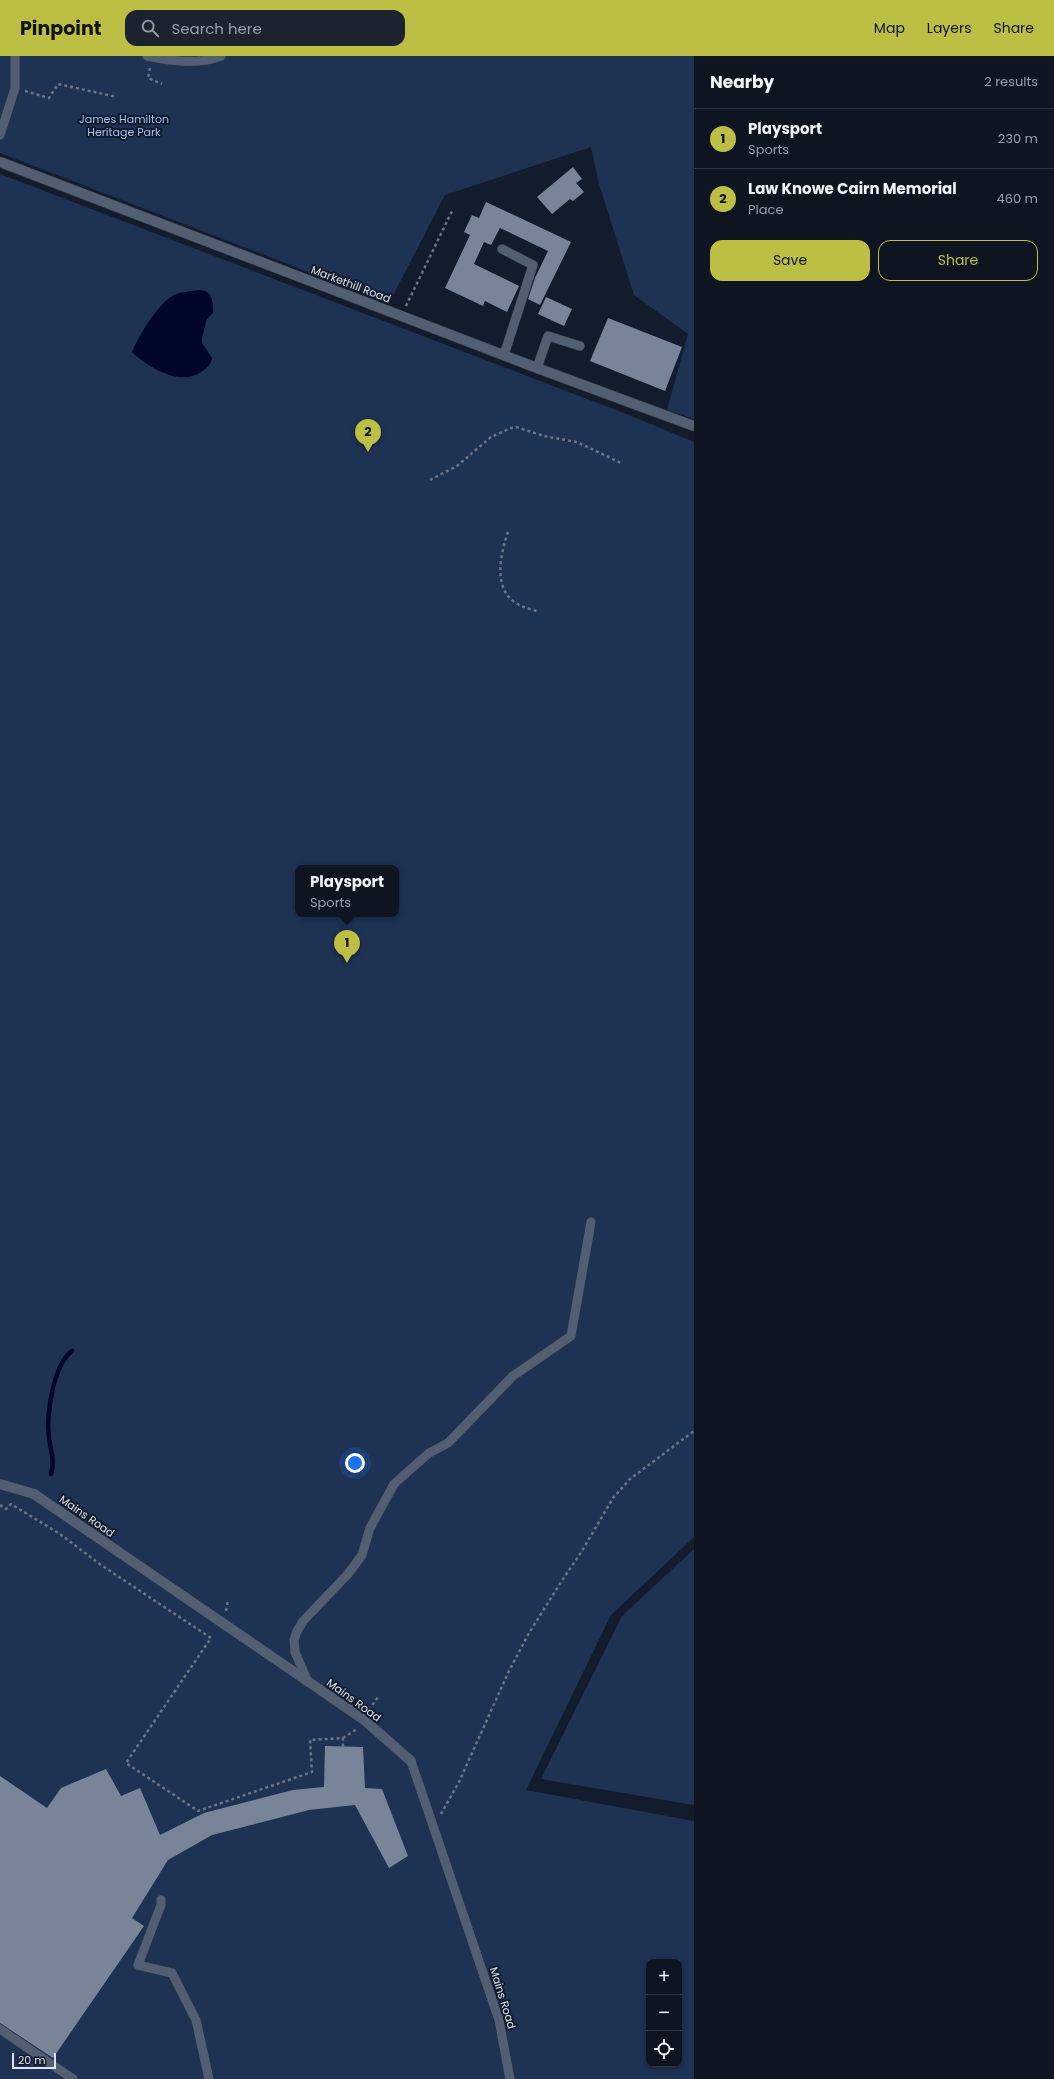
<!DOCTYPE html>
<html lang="en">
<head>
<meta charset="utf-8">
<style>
	:root { --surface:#0e1521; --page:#1c222e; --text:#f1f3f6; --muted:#9b9fa5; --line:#2e343f; --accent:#bcbf44 }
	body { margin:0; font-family:Poppins,sans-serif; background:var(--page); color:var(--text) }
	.controls { position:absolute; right:12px; bottom:12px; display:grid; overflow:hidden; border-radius:8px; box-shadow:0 2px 6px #0003 }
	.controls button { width:36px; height:36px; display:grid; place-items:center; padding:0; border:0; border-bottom:1px solid var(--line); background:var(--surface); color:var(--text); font:20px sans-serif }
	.scale { position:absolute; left:12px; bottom:10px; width:44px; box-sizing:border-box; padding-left:4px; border:2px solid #dbe2ed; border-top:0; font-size:11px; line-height:14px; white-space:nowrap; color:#dbe2ed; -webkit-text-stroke:3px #131c2c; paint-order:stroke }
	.you { position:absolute; left:355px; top:1407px; width:14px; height:14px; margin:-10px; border:3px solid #fff; border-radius:50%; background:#1a73e8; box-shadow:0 0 0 6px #1a73e833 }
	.badge { display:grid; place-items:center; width:26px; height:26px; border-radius:50%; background:var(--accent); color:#111; font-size:13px; font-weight:700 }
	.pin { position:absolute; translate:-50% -33px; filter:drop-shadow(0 1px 2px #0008) }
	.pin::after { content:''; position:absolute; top:21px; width:14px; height:12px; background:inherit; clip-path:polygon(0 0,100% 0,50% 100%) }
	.popup { position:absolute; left:295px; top:809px; width:104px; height:52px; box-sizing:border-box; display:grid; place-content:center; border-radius:8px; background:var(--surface); filter:drop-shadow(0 1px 3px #0005); font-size:13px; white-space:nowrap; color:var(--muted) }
	.popup b { font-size:15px; color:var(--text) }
	.popup::after { content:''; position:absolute; left:50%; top:100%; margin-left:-8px; border:8px solid transparent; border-top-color:var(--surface) }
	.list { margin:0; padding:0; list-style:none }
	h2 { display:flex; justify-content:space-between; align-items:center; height:52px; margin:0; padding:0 16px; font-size:17px }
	h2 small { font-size:13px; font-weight:400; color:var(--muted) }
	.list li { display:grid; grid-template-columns:26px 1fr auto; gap:12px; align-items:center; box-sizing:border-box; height:60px; padding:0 16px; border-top:1px solid var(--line) }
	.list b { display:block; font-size:15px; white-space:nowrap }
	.list p { margin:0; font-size:13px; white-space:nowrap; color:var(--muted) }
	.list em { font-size:13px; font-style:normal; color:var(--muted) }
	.actions { display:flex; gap:8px; padding:12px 16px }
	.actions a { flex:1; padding:9px 0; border:1px solid var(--accent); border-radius:12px; text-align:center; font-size:14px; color:var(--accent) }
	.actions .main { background:var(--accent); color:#111 }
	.icon { flex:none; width:22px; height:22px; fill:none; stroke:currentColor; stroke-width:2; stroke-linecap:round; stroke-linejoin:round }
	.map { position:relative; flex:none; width:694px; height:2023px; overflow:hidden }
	header { display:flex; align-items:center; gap:24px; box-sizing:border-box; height:56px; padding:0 20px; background:var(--accent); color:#111 }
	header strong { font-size:19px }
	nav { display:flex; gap:22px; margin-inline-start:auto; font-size:14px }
	.search { width:280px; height:36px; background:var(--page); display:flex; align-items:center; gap:10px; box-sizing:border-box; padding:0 14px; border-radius:12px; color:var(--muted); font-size:15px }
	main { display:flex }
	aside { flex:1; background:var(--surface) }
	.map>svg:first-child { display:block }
</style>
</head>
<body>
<header>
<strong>Pinpoint</strong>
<div class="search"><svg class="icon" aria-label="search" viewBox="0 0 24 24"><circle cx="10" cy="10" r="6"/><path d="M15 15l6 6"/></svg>Search here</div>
<nav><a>Map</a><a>Layers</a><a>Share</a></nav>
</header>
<main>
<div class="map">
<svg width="694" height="2023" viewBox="0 0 694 2023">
	<rect width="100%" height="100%" fill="#131c2c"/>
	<path fill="#1e3254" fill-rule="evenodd" d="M0 0H694V363L667 354 688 278 634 239 599 128 591 91 445 139 389 247 0 97Z
		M0 118 629 359 694 386V1481L611 1559 526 1734 694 1765V2023H0ZM298 812H396V858H298ZM649 1906H679V2008H649Z
		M694 1493V1749L541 1723 622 1560Z"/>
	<path fill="#00062a" d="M200 234C213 235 213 246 213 257L207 263 202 282V287L212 302C211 309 206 313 201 316 180 331 148 311 132 296 139 279 156 251 172 240 179 236 192 235 200 234Z"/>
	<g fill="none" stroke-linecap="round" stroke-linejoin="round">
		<path stroke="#00062a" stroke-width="4.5" d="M51 1418C55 1406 51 1396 49 1382 46 1360 53 1309 72 1295"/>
	</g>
	<path fill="#788599" d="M573 111 582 123 576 127 584 136 573 145 570 143 552 158 537 141Z
		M486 146 571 186 540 249 528 243 535 222 548 195 500 172 491 189 484 186 474 208 519 230 507 256 485 245 483 250 445 232 470 179 464 176 472 159 479 162Z
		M546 241 572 253 564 270 538 258Z
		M608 262 682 291 665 335 590 305Z
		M325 1690 363 1691 365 1732 382 1733 408 1800 389 1812 355 1749 309 1754 212 1779 168 1804 132 1862 144 1870 53 2002 0 1967V1720L47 1752 61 1732 106 1713 121 1740 140 1732 160 1779 204 1757 293 1734 324 1731Z"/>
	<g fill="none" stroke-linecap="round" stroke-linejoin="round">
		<g stroke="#323644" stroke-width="10">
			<path id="lane" d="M147 0C172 5 198 9 221 0
				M0 79 15 32V0
				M502 193 533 209 504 299
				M537 312 548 280 580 290
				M308 1626 295 1596 294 1584 297 1575 304 1564 348 1518 362 1499 370 1472 394 1428 429 1397 448 1387 513 1320 571 1280 591 1166
				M411 1705 499 1964 510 2023
				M161 1844V1849L138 1909 172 1917 196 1964 209 2023
				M0 1973 73 2023"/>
		</g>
		<g stroke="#323644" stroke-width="11">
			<path id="street" d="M0 106 537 312 694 370
				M0 1428 34 1438 363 1663 411 1705"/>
		</g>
		<path stroke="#6d7583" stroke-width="2.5" stroke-dasharray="3 3" stroke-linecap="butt" d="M150 12 148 22 162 28
			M25 35 49 42 58 28 117 41
			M406 250 453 153
			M430 424 457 410 491 381 511 372 516 371 544 380 577 386 621 407
			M508 476C501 497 492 532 516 547 523 552 532 553 539 556
			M0 1449 6 1453 11 1448 60 1478 101 1509 211 1582 126 1707 198 1755 312 1716 310 1684 343 1682V1691
			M226 1555 228 1544
			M369 1654 378 1641
			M343 1682 357 1673
			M441 1758 459 1726 508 1617 529 1577 563 1523 582 1495 613 1442 630 1423 694 1375"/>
		<use href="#lane" stroke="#525e71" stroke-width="9"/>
		<use href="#street" stroke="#525e71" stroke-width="10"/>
	</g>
	<g text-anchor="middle" stroke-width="4" stroke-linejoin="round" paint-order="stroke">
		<g font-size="11" fill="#9fbff5" stroke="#131c2c">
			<text x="124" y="67">James Hamilton<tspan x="124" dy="13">Heritage Park</tspan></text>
		</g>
		<g font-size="11" fill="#dbe2ed" stroke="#131c2c">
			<text transform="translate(351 228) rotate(21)" y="4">Markethill Road</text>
			<text transform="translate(87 1460) rotate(35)" y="4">Mains Road</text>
			<text transform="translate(354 1644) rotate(36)" y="4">Mains Road</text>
			<text transform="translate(503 1942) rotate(73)" y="4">Mains Road</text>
		</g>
	</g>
</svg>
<div class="controls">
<button>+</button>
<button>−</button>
<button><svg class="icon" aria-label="locate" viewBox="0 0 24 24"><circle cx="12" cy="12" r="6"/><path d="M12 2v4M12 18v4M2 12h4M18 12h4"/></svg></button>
</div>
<div class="scale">20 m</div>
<div class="you"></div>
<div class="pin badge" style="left:347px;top:907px">1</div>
<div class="popup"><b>Playsport</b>Sports</div>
<div class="pin badge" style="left:368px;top:396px">2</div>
</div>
<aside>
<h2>Nearby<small>2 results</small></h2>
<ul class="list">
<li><span class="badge">1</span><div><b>Playsport</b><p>Sports</p></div><em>230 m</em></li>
<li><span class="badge">2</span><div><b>Law Knowe Cairn Memorial</b><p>Place</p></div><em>460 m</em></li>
</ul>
<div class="actions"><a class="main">Save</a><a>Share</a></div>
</aside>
</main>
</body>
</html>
